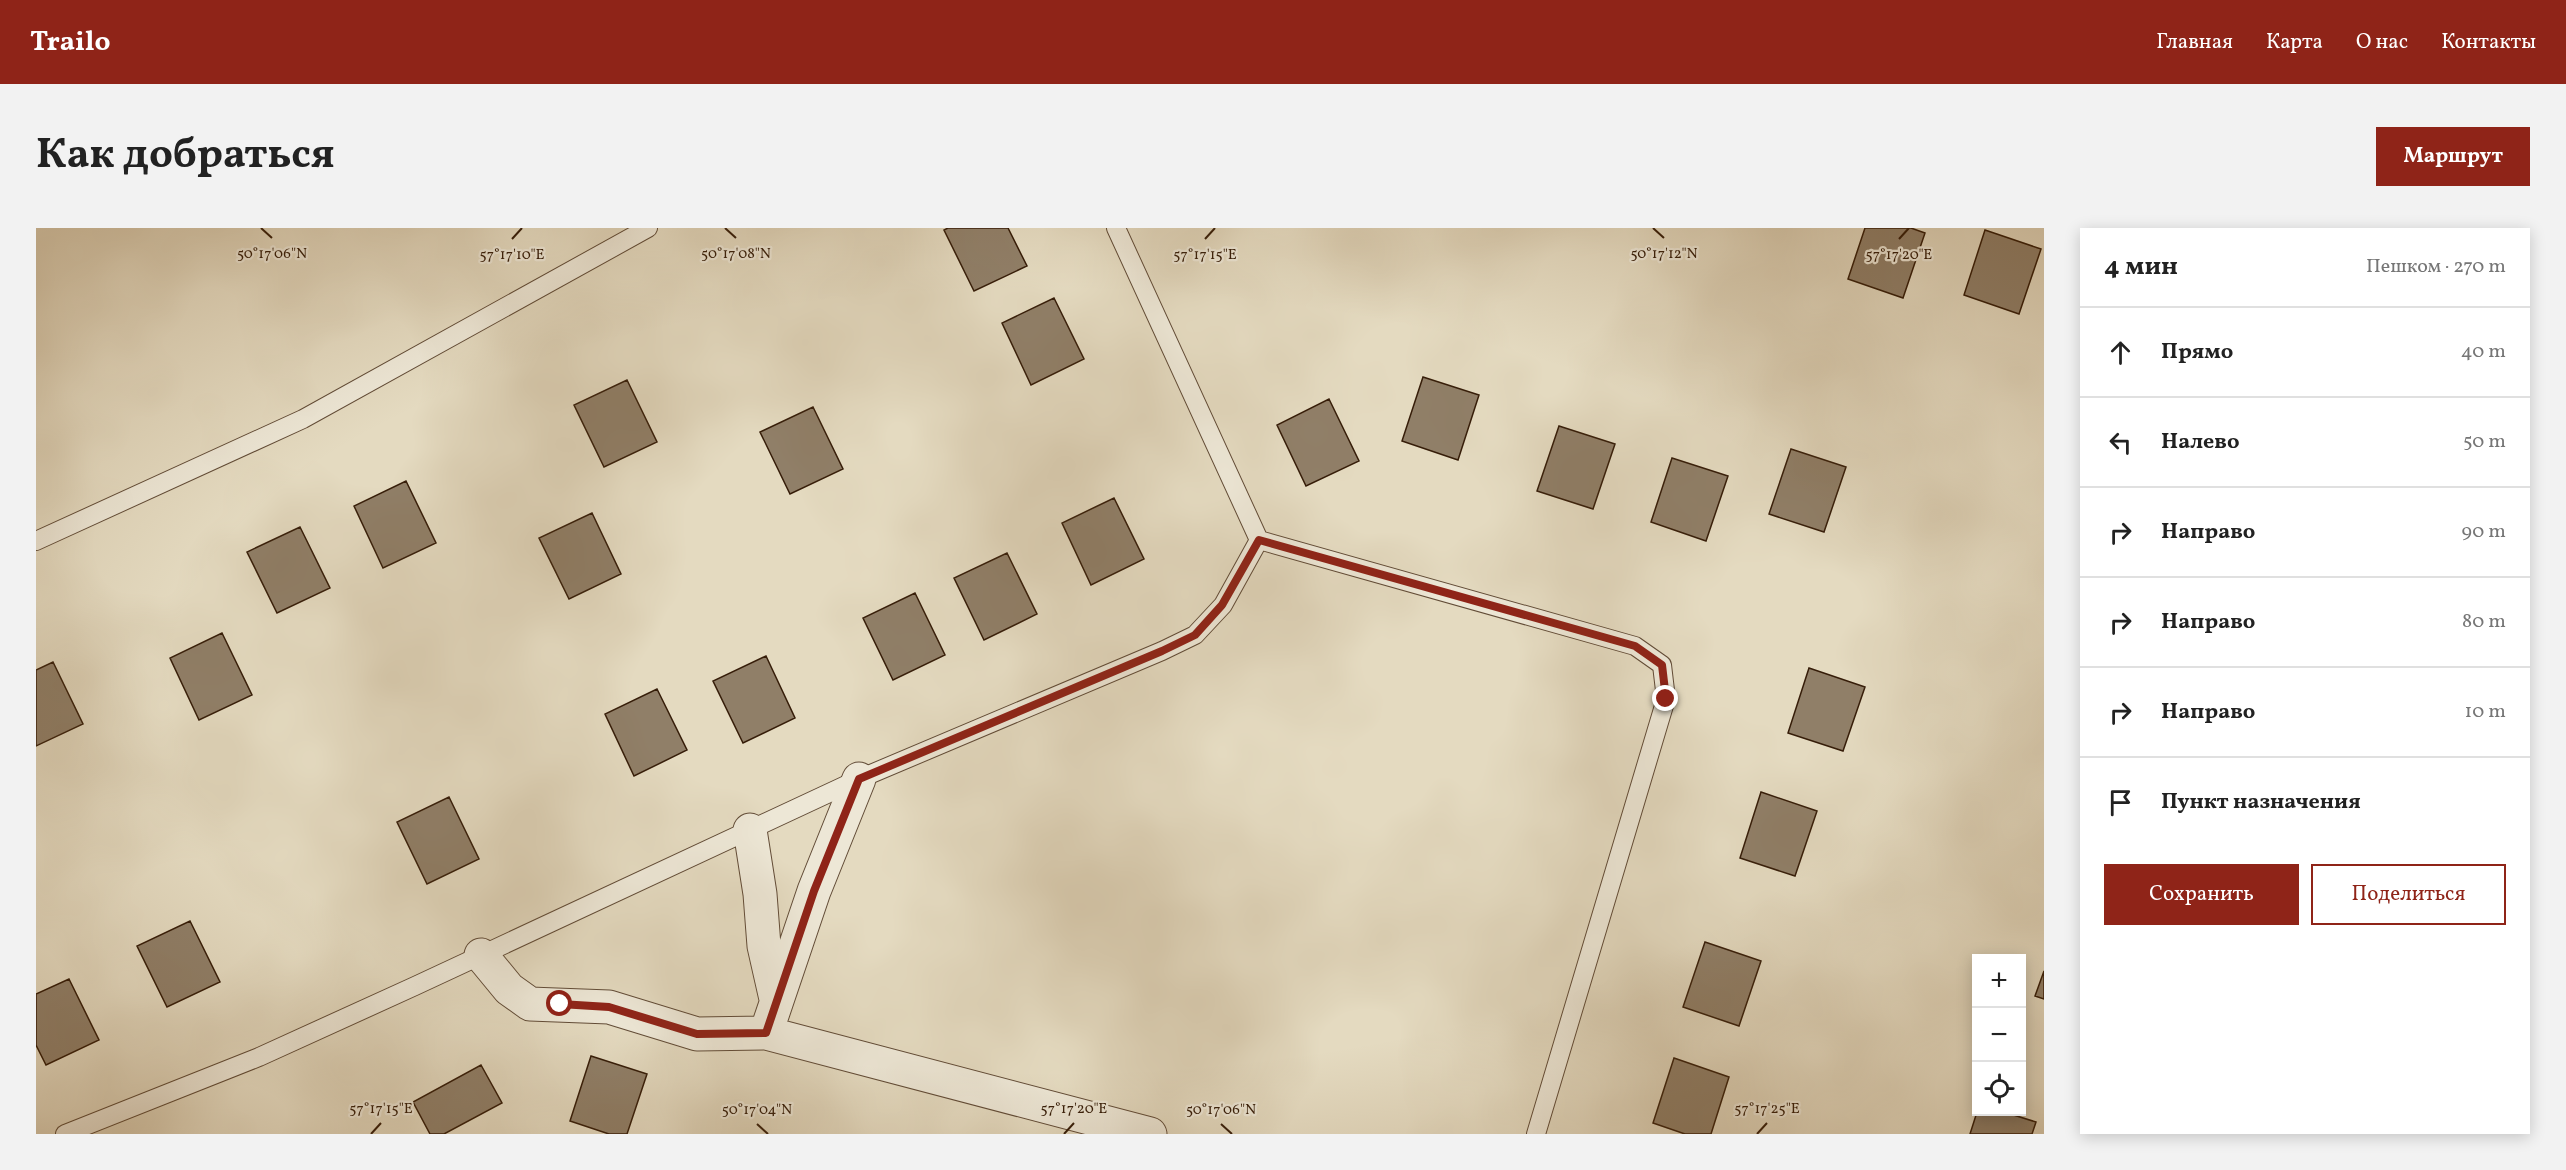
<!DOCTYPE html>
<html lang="ru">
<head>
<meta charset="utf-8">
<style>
	:root { --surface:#fff; --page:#f2f2f2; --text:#222; --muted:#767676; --line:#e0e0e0; --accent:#8f2418 }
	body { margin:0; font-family:Vollkorn,serif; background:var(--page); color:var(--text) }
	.controls { position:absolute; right:18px; bottom:18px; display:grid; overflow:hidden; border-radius:0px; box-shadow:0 3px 15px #0003 }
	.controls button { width:54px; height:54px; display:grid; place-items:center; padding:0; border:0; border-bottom:2px solid var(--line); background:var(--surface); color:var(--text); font:30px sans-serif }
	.stop { position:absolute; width:18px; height:18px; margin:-14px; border:4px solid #8f2418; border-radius:50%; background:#fff }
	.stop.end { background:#8f2418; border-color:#fff; box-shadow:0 2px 6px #0008 }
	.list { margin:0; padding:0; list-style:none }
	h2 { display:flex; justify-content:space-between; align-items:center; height:78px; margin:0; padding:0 24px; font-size:26px }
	h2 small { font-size:20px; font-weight:400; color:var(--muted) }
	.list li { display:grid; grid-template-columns:39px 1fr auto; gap:18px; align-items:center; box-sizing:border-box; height:90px; padding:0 24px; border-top:2px solid var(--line) }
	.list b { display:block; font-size:22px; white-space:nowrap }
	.list em { font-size:20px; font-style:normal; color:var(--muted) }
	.actions { display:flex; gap:12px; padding:18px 24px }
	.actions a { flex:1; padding:14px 0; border:2px solid var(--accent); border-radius:0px; text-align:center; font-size:21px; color:var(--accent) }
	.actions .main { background:var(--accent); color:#fff }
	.icon { flex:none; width:33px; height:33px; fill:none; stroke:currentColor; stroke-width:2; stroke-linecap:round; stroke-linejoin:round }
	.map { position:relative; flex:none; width:2008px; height:906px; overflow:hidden; border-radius:0px }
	header { display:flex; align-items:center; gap:36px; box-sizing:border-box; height:84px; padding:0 30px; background:var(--accent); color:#fff }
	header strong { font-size:28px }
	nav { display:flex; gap:33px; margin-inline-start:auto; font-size:21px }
	.intro { display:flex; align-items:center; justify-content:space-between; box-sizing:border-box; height:144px; padding:0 36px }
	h1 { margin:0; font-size:42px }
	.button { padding:15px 27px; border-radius:0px; background:var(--accent); color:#fff; font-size:21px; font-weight:700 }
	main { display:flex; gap:36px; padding:0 36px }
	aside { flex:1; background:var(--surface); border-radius:0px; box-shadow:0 3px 15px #0003 }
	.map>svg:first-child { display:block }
</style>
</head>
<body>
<header>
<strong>Trailo</strong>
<nav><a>Главная</a><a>Карта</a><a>О нас</a><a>Контакты</a></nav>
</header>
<div class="intro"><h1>Как добраться</h1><a class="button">Маршрут</a></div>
<main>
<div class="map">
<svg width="2008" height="906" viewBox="0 0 2008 906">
	<rect width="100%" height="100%" fill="#e4dac0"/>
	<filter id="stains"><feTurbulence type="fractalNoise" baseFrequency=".00333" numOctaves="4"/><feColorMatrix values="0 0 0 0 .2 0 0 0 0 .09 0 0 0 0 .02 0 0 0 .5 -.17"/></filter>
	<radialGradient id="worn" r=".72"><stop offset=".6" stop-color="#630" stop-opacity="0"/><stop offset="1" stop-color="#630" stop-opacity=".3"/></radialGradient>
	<path fill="#907f68" stroke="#361d09" stroke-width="1.5" d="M912 0H972L991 38 938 63 908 2Z
		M1829 0H1875L1889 5 1867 70 1812 51Z
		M1949 2 2005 21 1983 86 1928 67Z
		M1018 70 1048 131 995 157 966 95Z
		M1387 149 1443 167 1422 232 1366 213Z
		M591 152 621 214 568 239 538 177Z
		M1293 171 1323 233 1270 258 1241 197Z
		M777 179 807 241 754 266 724 204Z
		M1523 198 1579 216 1557 281 1501 263Z
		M1755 221 1810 239 1788 304 1733 286Z
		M1636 230 1692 248 1670 313 1615 294Z
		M370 253 400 315 347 340 318 278Z
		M1078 270 1108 331 1055 357 1026 295Z
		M556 285 585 346 533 371 503 310Z
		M264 299 294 360 241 385 211 324Z
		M971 325 1001 386 948 412 918 350Z
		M879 365 909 427 857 452 827 390Z
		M186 405 216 467 163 492 134 430Z
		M730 428 759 490 707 515 677 453Z
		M17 434 47 496 0 518V442Z
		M1773 440 1829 459 1807 523 1752 505Z
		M621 461 651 522 598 548 569 486Z
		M1725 564 1781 583 1759 648 1704 630Z
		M413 569 443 631 391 656 361 594Z
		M154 693 184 754 131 779 101 718Z
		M1669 714 1725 733 1703 798 1647 779Z
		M2008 743V771L1999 768Z
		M33 751 63 812 10 837 0 817V766Z
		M555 828 611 846 591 906H573L534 893Z
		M1638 830 1693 849 1675 906H1649L1617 895Z
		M445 837 466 875 408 906H394L377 874Z
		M1941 884H1968L2000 894 1996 906H1934Z"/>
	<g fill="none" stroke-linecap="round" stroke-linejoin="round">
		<g stroke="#624c37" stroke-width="20">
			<path id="service" d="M1080 0 1223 312 1599 418 1626 437 1630 471 1500 906
				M0 313 267 191 612 0
				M29 906 223 829 379 758 823 551 1126 423 1159 407 1187 377 1223 312"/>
		</g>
		<g stroke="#624c37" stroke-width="35">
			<path id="minor" d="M714 602 724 666 728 718 740 771
				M445 727 473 761 494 776 573 779 661 806 730 805 1114 906
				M730 805 778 663 823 551"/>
		</g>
		<use href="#service" stroke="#ede7d6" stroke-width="18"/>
		<use href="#minor" stroke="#ede7d6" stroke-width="33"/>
	</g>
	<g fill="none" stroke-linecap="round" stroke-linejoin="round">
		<path stroke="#8f2418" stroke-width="8" d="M524 776 573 779 661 806 730 805 778 663 823 551 1126 423 1159 407 1186 377 1223 312 1599 418 1626 437 1630 471"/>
	</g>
	<path fill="none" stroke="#361d09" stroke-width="2" d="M225 0 236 10M689 0 700 10M1617 0 1628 10M476 11 486 0M1169 11 1179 0M1863 11 1873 0M721 896 732 906M1185 896 1196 906M335 906 345 895M1028 906 1038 895M1721 906 1731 895"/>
	<g font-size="15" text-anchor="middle" fill="#361d09" stroke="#ede7d6" stroke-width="4.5" stroke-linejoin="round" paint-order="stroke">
		<text x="236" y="30">50°17'06"N</text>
		<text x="700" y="30">50°17'08"N</text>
		<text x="1628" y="30">50°17'12"N</text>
		<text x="1169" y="31">57°17'15"E</text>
		<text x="1863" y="31">57°17'20"E</text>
		<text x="476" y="31">57°17'10"E</text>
		<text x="345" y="885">57°17'15"E</text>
		<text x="1038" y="885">57°17'20"E</text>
		<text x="1731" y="885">57°17'25"E</text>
		<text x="721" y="886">50°17'04"N</text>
		<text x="1185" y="886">50°17'06"N</text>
	</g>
	<rect width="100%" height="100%" filter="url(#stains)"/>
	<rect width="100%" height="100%" fill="url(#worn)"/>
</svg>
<div class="controls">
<button>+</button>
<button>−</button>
<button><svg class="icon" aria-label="locate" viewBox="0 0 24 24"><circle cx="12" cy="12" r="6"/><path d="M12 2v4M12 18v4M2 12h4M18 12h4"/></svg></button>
</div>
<div class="stop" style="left:524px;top:776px"></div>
<div class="stop end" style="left:1630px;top:471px"></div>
</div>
<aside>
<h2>4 мин<small>Пешком · 270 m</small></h2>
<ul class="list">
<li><svg class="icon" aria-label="ahead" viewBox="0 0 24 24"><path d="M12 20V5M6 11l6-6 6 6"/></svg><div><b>Прямо</b></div><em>40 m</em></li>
<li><svg class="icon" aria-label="left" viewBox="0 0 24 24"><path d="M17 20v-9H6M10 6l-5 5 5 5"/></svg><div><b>Налево</b></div><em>50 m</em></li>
<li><svg class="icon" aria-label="right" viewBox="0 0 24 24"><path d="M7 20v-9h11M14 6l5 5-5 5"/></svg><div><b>Направо</b></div><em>90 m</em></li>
<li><svg class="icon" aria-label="right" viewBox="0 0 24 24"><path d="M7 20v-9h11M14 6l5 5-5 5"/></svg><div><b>Направо</b></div><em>80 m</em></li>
<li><svg class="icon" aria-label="right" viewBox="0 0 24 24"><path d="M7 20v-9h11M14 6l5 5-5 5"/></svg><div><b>Направо</b></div><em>10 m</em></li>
<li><svg class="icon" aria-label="arrive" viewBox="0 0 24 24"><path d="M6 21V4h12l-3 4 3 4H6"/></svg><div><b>Пункт назначения</b></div></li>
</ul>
<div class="actions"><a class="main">Сохранить</a><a>Поделиться</a></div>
</aside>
</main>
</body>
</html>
